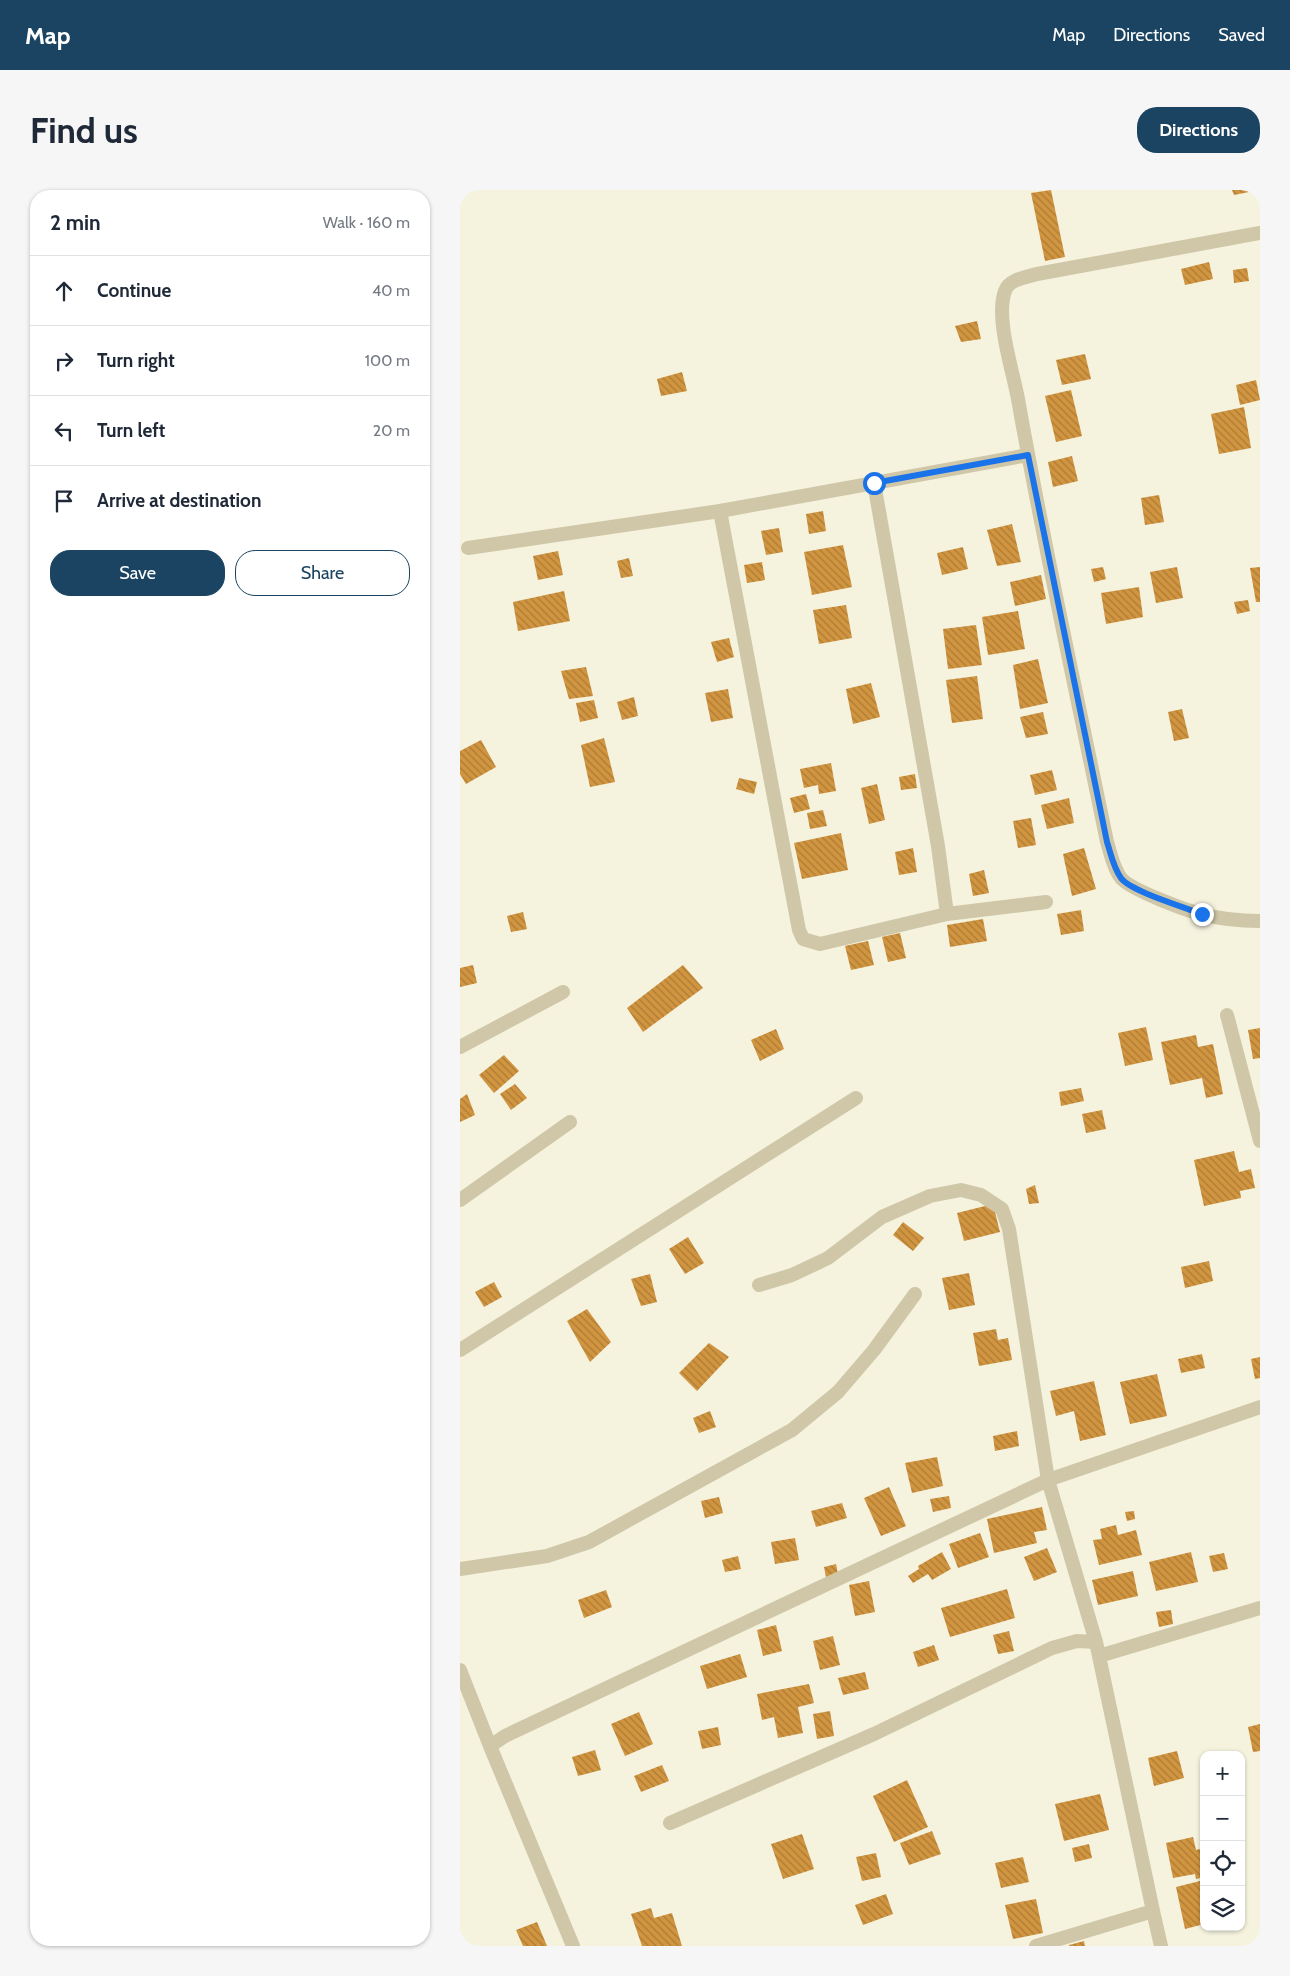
<!DOCTYPE html>
<html lang="en">
<head>
<meta charset="utf-8">
<style>
	:root { --surface:#fff; --page:#f6f6f7; --text:#1f2937; --muted:#747a83; --line:#e0e1e3; --accent:#1a4461 }
	body { margin:0; font-family:Cabin,sans-serif; background:var(--page); color:var(--text) }
	.controls { position:absolute; right:15px; bottom:15px; display:grid; overflow:hidden; border-radius:10px; box-shadow:0 1px 4px #0004 }
	.controls button { width:45px; height:45px; display:grid; place-items:center; padding:0; border:0; border-bottom:1px solid var(--line); background:var(--surface); color:var(--text); font:25px sans-serif }
	.stop { position:absolute; width:15px; height:15px; margin:-11px; border:4px solid #1a73e8; border-radius:50%; background:#fff }
	.stop.end { background:#1a73e8; border-color:#fff; box-shadow:0 1px 5px #0008 }
	.list { margin:0; padding:0; list-style:none }
	h2 { display:flex; justify-content:space-between; align-items:center; height:65px; margin:0; padding:0 20px; font-size:21px }
	h2 small { font-size:16px; font-weight:400; color:var(--muted) }
	.list li { display:grid; grid-template-columns:32px 1fr auto; gap:15px; align-items:center; box-sizing:border-box; height:70px; padding:0 20px; border-top:1px solid var(--line) }
	.list b { display:block; font-size:19px; white-space:nowrap }
	.list em { font-size:16px; font-style:normal; color:var(--muted) }
	.actions { display:flex; gap:10px; padding:15px 20px }
	.actions a { flex:1; padding:11px 0; border:1px solid var(--accent); border-radius:20px; text-align:center; font-size:18px; color:var(--accent) }
	.actions .main { background:var(--accent); color:#fff }
	.icon { flex:none; width:28px; height:28px; fill:none; stroke:currentColor; stroke-width:2; stroke-linecap:round; stroke-linejoin:round }
	.map { position:relative; flex:none; width:800px; height:1756px; overflow:hidden; border-radius:20px }
	header { display:flex; align-items:center; gap:30px; box-sizing:border-box; height:70px; padding:0 25px; background:var(--accent); color:#fff }
	header strong { font-size:24px }
	nav { display:flex; gap:28px; margin-inline-start:auto; font-size:18px }
	.intro { display:flex; align-items:center; justify-content:space-between; box-sizing:border-box; height:120px; padding:0 30px }
	h1 { margin:0; font-size:35px }
	.button { padding:12px 22px; border-radius:20px; background:var(--accent); color:#fff; font-size:18px; font-weight:700 }
	main { display:flex; gap:30px; padding:0 30px }
	aside { flex:1; background:var(--surface); border-radius:20px; box-shadow:0 1px 4px #0004 }
	.map>svg:first-child { display:block }
</style>
</head>
<body>
<header>
<strong>Map</strong>
<nav><a>Map</a><a>Directions</a><a>Saved</a></nav>
</header>
<div class="intro"><h1>Find us</h1><a class="button">Directions</a></div>
<main>
<aside>
<h2>2 min<small>Walk · 160 m</small></h2>
<ul class="list">
<li><svg class="icon" aria-label="ahead" viewBox="0 0 24 24"><path d="M12 20V5M6 11l6-6 6 6"/></svg><div><b>Continue</b></div><em>40 m</em></li>
<li><svg class="icon" aria-label="right" viewBox="0 0 24 24"><path d="M7 20v-9h11M14 6l5 5-5 5"/></svg><div><b>Turn right</b></div><em>100 m</em></li>
<li><svg class="icon" aria-label="left" viewBox="0 0 24 24"><path d="M17 20v-9H6M10 6l-5 5 5 5"/></svg><div><b>Turn left</b></div><em>20 m</em></li>
<li><svg class="icon" aria-label="arrive" viewBox="0 0 24 24"><path d="M6 21V4h12l-3 4 3 4H6"/></svg><div><b>Arrive at destination</b></div></li>
</ul>
<div class="actions"><a class="main">Save</a><a>Share</a></div>
</aside>
<div class="map">
<svg width="800" height="1756" viewBox="0 0 800 1756">
	<defs>
		<pattern id="building-back-hatch" width="6" height="6" patternUnits="userSpaceOnUse" patternTransform="scale(1.25)"><rect width="6" height="6" fill="#d19540"/><path d="M-1 5l2 2M0 0l6 6M5-1l2 2" fill="none" stroke="#ab7a36"/></pattern>
	</defs>
	<rect width="100%" height="100%" fill="#f5f2de"/>
	<path fill="url(#building-back-hatch)" d="M591 0 605 67 585 71 571 3Z
		M772 0H794V1L774 5Z
		M749 72 753 89 725 95 721 79Z
		M787 78 789 91 774 93 773 80Z
		M517 131 521 149 501 152 495 136Z
		M625 164 631 189 602 195 596 170Z
		M222 182 227 201 201 206 197 189Z
		M796 190 800 210 780 215 776 195Z
		M611 200 622 246 596 252 585 206Z
		M784 217 791 258 759 264 751 224Z
		M612 266 618 291 593 297 588 272Z
		M699 305 704 332 685 335 681 308Z
		M363 321 366 341 349 344 346 324Z
		M552 334 561 372 537 376 527 340Z
		M319 338 323 362 306 365 301 341Z
		M383 355 392 397 352 405 344 362Z
		M503 357 508 379 482 385 477 363Z
		M98 361 103 385 78 390 73 366Z
		M169 368 173 386 161 388 157 371Z
		M302 372 305 390 287 393 284 375Z
		M643 377 646 389 634 392 631 379Z
		M717 377 723 408 696 413 690 382Z
		M800 377V412H796L790 378Z
		M581 385 586 409 555 416 550 392Z
		M679 397 683 427 646 434 641 403Z
		M104 401 110 431 58 441 53 412Z
		M788 410 790 421 777 424 774 412Z
		M386 415 392 448 359 454 353 420Z
		M558 421 565 459 528 465 522 427Z
		M516 435 522 475 488 479 483 439Z
		M269 448 274 467 257 472 251 452Z
		M578 469 588 513 560 519 553 475Z
		M126 477 133 506 109 509 101 481Z
		M517 486 523 529 492 533 486 490Z
		M411 493 420 527 393 534 386 499Z
		M268 499 273 528 251 532 245 503Z
		M174 507 178 526 162 530 157 512Z
		M134 510 138 528 120 532 116 513Z
		M722 519 729 548 714 551 708 522Z
		M583 522 588 544 566 548 560 527Z
		M144 548 155 592 130 597 121 555Z
		M21 550 36 577 6 594 0 584V561Z
		M371 573 376 601 359 604 358 595 344 598 340 579Z
		M592 580 597 600 575 605 570 585Z
		M455 584 457 598 441 600 439 587Z
		M279 588 297 592 294 604 276 599Z
		M417 594 425 630 409 634 401 598Z
		M346 604 350 619 334 623 330 608Z
		M609 608 614 633 587 639 581 615Z
		M363 620 367 636 350 639 347 623Z
		M571 628 576 655 558 658 553 631Z
		M381 643 388 680 342 689 334 653Z
		M453 658 457 682 439 685 435 662Z
		M624 658 636 699 612 706 603 664Z
		M524 680 529 703 513 706 509 684Z
		M621 720 624 741 601 745 597 724Z
		M63 722 67 739 51 742 47 726Z
		M523 729 527 751 490 757 487 735Z
		M440 743 446 768 428 772 422 747Z
		M408 751 414 775 391 780 385 756Z
		M13 775 17 793 0 797V778Z
		M223 775 243 798 183 842 167 818Z
		M686 837 693 870 665 876 658 843Z
		M800 838V868L793 869 788 840Z
		M316 839 324 859 300 871 291 850Z
		M736 845 738 857 753 854 763 904 746 908 742 888 710 895 701 852Z
		M44 865 59 881 34 903 19 885Z
		M55 894 67 908 51 920 40 904Z
		M621 898 624 911 601 916 599 902Z
		M7 904 15 925 0 932V909Z
		M642 920 646 939 626 943 622 924Z
		M774 961 779 982 791 979 795 998 780 1001 781 1008 744 1016 734 970Z
		M575 995 579 1013 569 1014 566 999Z
		M533 1014 540 1042 504 1051 497 1023Z
		M443 1032 464 1048 453 1061 433 1045Z
		M228 1047 244 1073 225 1084 209 1059Z
		M749 1071 753 1091 725 1098 721 1077Z
		M509 1083 515 1115 489 1120 482 1088Z
		M190 1084 197 1112 181 1116 171 1089Z
		M34 1092 42 1107 24 1117 15 1102Z
		M127 1119 151 1152 130 1172 107 1131Z
		M536 1139 538 1150 548 1148 552 1170 519 1176 513 1143Z
		M249 1153 269 1167 237 1201 219 1183Z
		M742 1164 745 1178 721 1183 718 1169Z
		M800 1167V1188L795 1189 791 1169Z
		M697 1184 707 1226 670 1234 660 1192Z
		M634 1191 646 1245 620 1251 614 1221 596 1226 590 1201Z
		M250 1221 256 1237 239 1243 233 1228Z
		M557 1241 559 1256 535 1261 533 1246Z
		M477 1267 483 1296 452 1303 445 1273Z
		M429 1297 446 1336 421 1346 404 1308Z
		M489 1306 491 1318 473 1322 470 1309Z
		M259 1307 263 1323 245 1328 241 1311Z
		M382 1313 387 1328 356 1337 351 1321Z
		M582 1317 587 1340 574 1342 577 1353 534 1363 527 1329Z
		M674 1321 675 1329 667 1331 665 1322Z
		M656 1335 658 1345 676 1340 682 1365 639 1375 633 1350 642 1349 640 1339Z
		M520 1343 529 1367 498 1378 489 1354Z
		M335 1348 339 1370 315 1374 311 1352Z
		M587 1358 597 1382 574 1391 564 1367Z
		M482 1362 491 1379 472 1390 468 1384 453 1393 448 1386 459 1379 458 1376Z
		M731 1362 738 1392 696 1401 689 1372Z
		M764 1363 768 1379 753 1382 749 1366Z
		M278 1366 281 1379 265 1382 262 1370Z
		M376 1374 378 1384 366 1387 364 1377Z
		M673 1381 678 1406 638 1415 632 1390Z
		M409 1391 415 1422 395 1426 389 1395Z
		M547 1399 555 1428 490 1447 481 1418Z
		M146 1400 152 1417 124 1428 118 1410Z
		M711 1420 713 1434 699 1437 696 1422Z
		M316 1435 322 1461 303 1466 297 1440Z
		M549 1441 554 1461 538 1464 533 1445Z
		M373 1446 380 1475 360 1480 353 1451Z
		M474 1455 479 1470 458 1477 453 1462Z
		M280 1464 287 1487 247 1499 240 1476Z
		M405 1482 409 1499 383 1505 378 1488Z
		M349 1494 354 1513 338 1517 343 1543 318 1548 314 1527 302 1530 297 1504Z
		M370 1521 374 1546 357 1549 353 1524Z
		M179 1522 193 1554 165 1566 151 1534Z
		M800 1534V1561L793 1562 788 1537Z
		M258 1537 261 1555 242 1559 238 1541Z
		M135 1560 141 1580 118 1586 112 1567Z
		M717 1561 724 1588 694 1596 688 1568Z
		M202 1575 209 1591 181 1602 174 1586Z
		M447 1590 468 1637 434 1652 413 1606Z
		M640 1604 649 1640 604 1651 595 1614Z
		M472 1641 481 1664 449 1675 440 1653Z
		M342 1644 354 1679 323 1689 311 1654Z
		M733 1647 736 1660 744 1658V1687L736 1689 735 1684 713 1688 706 1653Z
		M629 1654 632 1668 615 1672 612 1658Z
		M416 1663 421 1687 402 1691 396 1667Z
		M563 1667 569 1692 541 1698 535 1673Z
		M744 1690V1734L725 1739 716 1697Z
		M426 1704 433 1724 403 1735 395 1715Z
		M576 1709 583 1743 553 1749 545 1715Z
		M191 1718 194 1728 212 1723 222 1756H182L171 1724Z
		M77 1732 87 1756H63L56 1740Z
		M624 1751 625 1756H609V1755Z"/>
	<g fill="none" stroke-linecap="round" stroke-linejoin="round">
		<path stroke="#cfc7a8" stroke-width="14" d="M800 43 577 84C567 87 549 89 545 101 535 128 553 181 558 209 584 357 617 505 647 652 651 664 653 678 661 688 669 699 727 721 742 724 760 729 781 731 800 731
			M414 293 478 656 487 724 586 712
			M260 321 339 740 343 749 360 754 487 724
			M8 358 260 321 568 265
			M767 825 800 951
			M0 857 103 802
			M0 1010 110 932
			M299 1095 332 1085 368 1068 422 1027 470 1006 501 1000 521 1005 542 1019 549 1039 588 1290 636 1452 693 1721
			M0 1160 396 908
			M0 1379 87 1366 129 1352 332 1240 378 1202 414 1160 455 1104
			M639 1466 800 1418
			M0 1480 30 1556 45 1546 588 1290 800 1217
			M30 1556 113 1756
			M210 1633 414 1544 592 1458 617 1451 636 1452
			M576 1756 693 1721 701 1756"/>
	</g>
	<g fill="none" stroke-linecap="round" stroke-linejoin="round">
		<path stroke="#1a73e8" stroke-width="6" d="M414 293 568 265 647 652C651 664 653 677 661 688 670 701 724 717 742 724"/>
	</g>
</svg>
<div class="controls">
<button>+</button>
<button>−</button>
<button><svg class="icon" aria-label="locate" viewBox="0 0 24 24"><circle cx="12" cy="12" r="6"/><path d="M12 2v4M12 18v4M2 12h4M18 12h4"/></svg></button>
<button><svg class="icon" aria-label="layers" viewBox="0 0 24 24"><path d="M12 4l9 5-9 5-9-5zM3 14l9 5 9-5"/></svg></button>
</div>
<div class="stop" style="left:414px;top:293px"></div>
<div class="stop end" style="left:742px;top:724px"></div>
</div>
</main>
</body>
</html>
